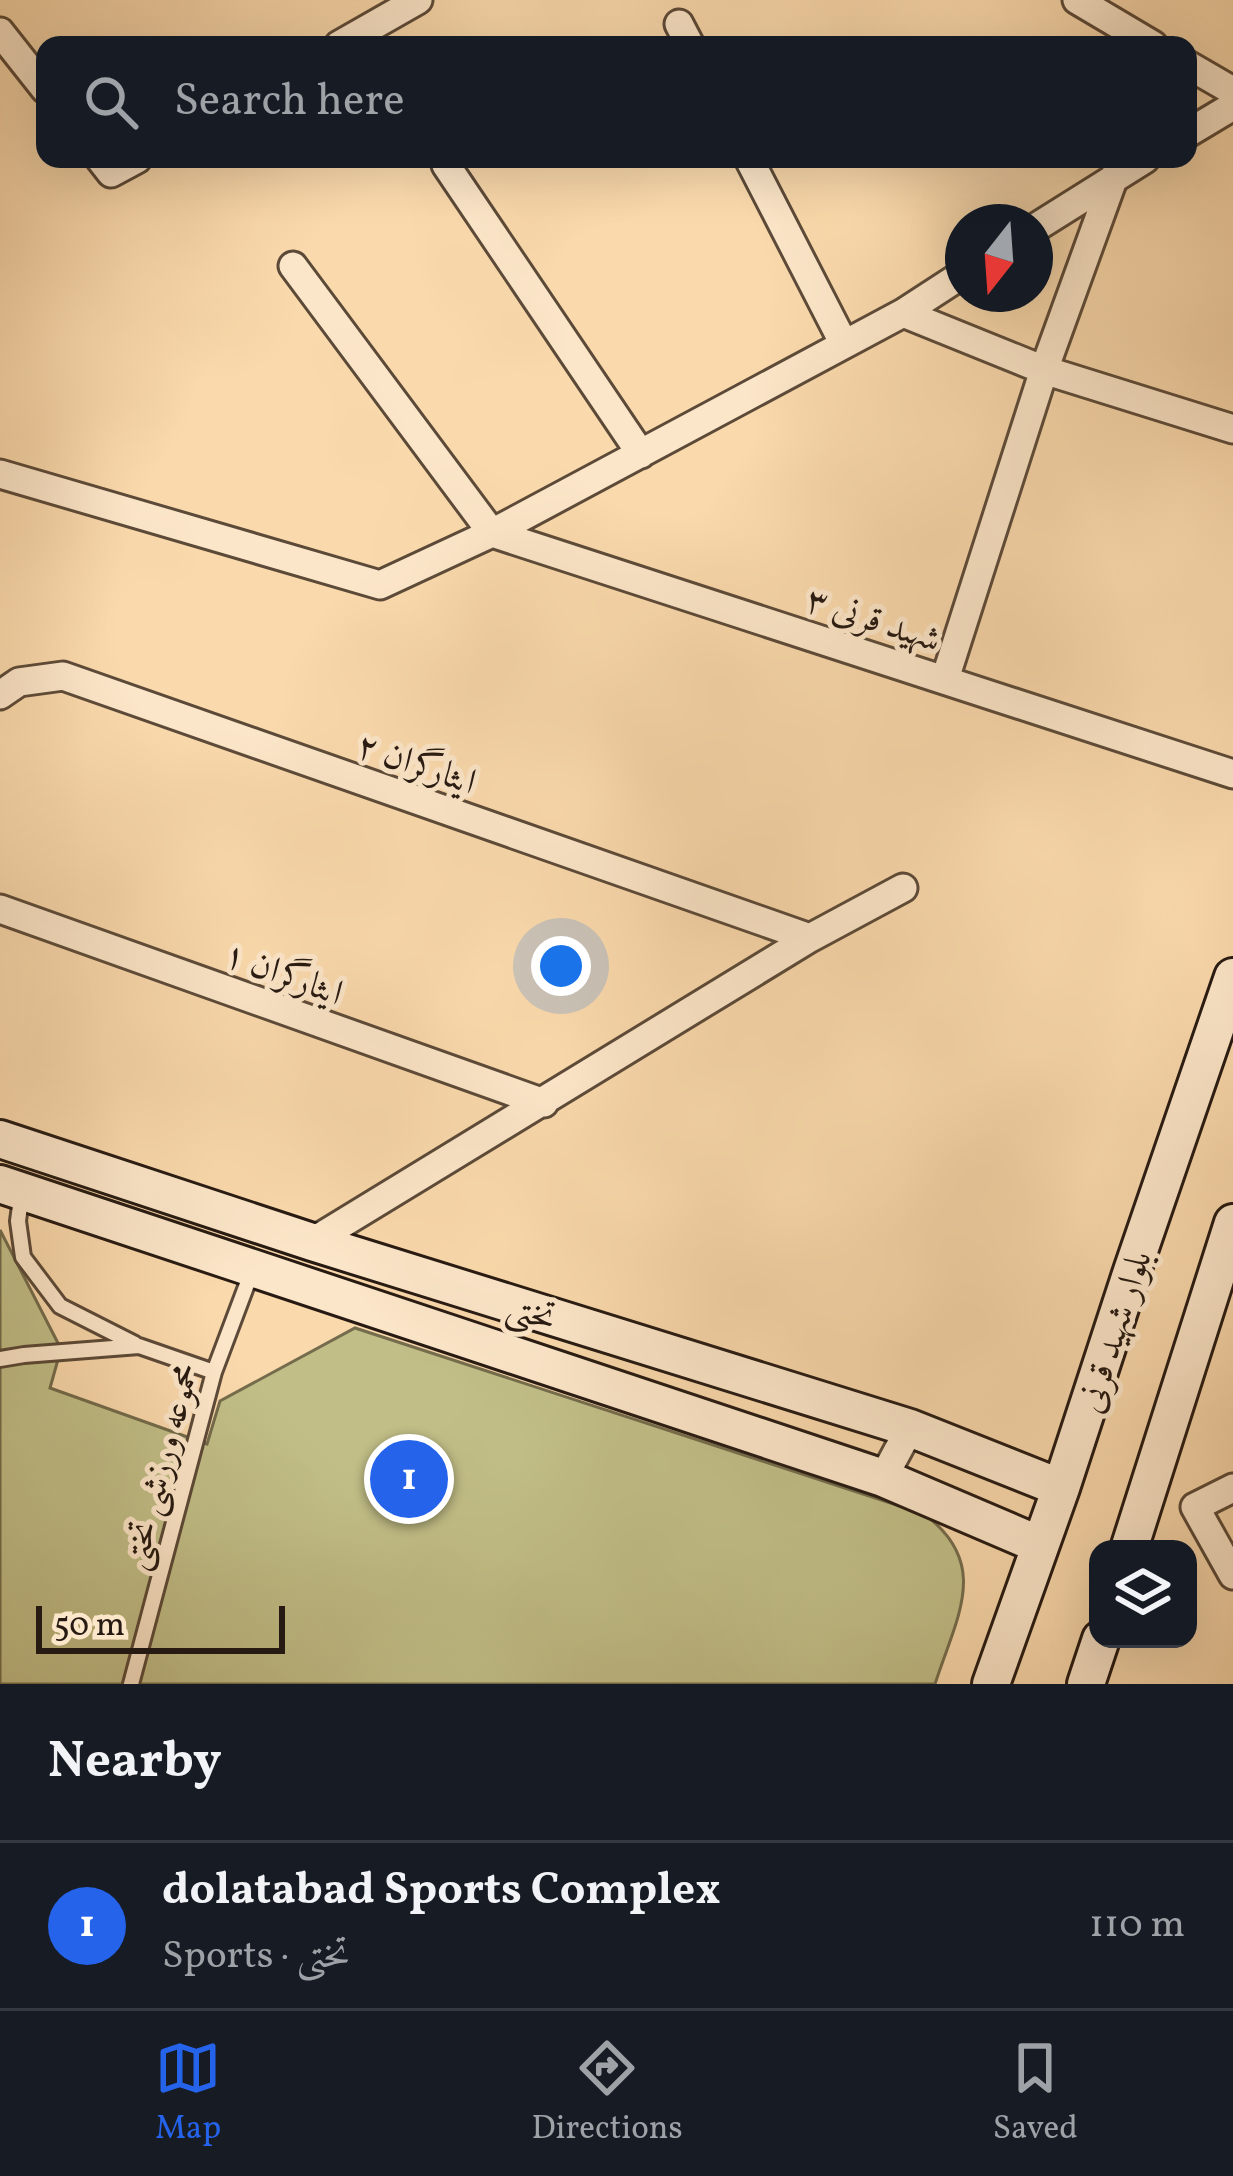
<!DOCTYPE html>
<html lang="en">
<head>
<meta charset="utf-8">
<style>
	:root { --surface:#171b24; --page:#242831; --text:#f1f3f6; --muted:#9ea1a6; --line:#363941; --accent:#2563eb }
	body { margin:0; font-family:Vollkorn,Amiri,serif; background:var(--page); color:var(--text) }
	.controls { position:absolute; right:36px; bottom:36px; display:grid; overflow:hidden; border-radius:24px; box-shadow:0 12px 48px #0002 }
	.controls button { width:108px; height:108px; display:grid; place-items:center; padding:0; border:0; border-bottom:3px solid var(--line); background:var(--surface); color:var(--text); font:60px sans-serif }
	.compass { position:absolute; left:945px; top:204px; width:108px; height:108px; border-radius:50%; background:var(--surface); box-shadow:0 12px 48px #0002; rotate:197deg }
	.scale { position:absolute; left:36px; bottom:30px; width:249px; box-sizing:border-box; padding-left:12px; border:6px solid #271a12; border-top:0; font-size:33px; line-height:42px; white-space:nowrap; color:#271a12; -webkit-text-stroke:9px #fce6c9; paint-order:stroke }
	.you { position:absolute; left:561px; top:966px; width:42px; height:42px; margin:-30px; border:9px solid #fff; border-radius:50%; background:#1a73e8; box-shadow:0 0 0 18px #1a73e833 }
	.badge { display:grid; place-items:center; width:78px; height:78px; border-radius:50%; background:var(--accent); color:#fff; font-size:39px; font-weight:700 }
	.pin { position:absolute; translate:-50% -50%; border:6px solid #fff; box-shadow:0 3px 12px #0006 }
	.list { margin:0; padding:0; list-style:none }
	h2 { display:flex; justify-content:space-between; align-items:center; height:156px; margin:0; padding:0 48px; font-size:51px }
	h2 small { font-size:39px; font-weight:400; color:var(--muted) }
	.list li { display:grid; grid-template-columns:78px 1fr auto; gap:36px; align-items:center; box-sizing:border-box; height:168px; padding:0 48px; border-top:3px solid var(--line) }
	.list b { display:block; font-size:45px; white-space:nowrap }
	.list p { margin:0; font-size:39px; white-space:nowrap; color:var(--muted) }
	.list em { font-size:39px; font-style:normal; color:var(--muted) }
	.icon { flex:none; width:66px; height:66px; fill:none; stroke:currentColor; stroke-width:2; stroke-linecap:round; stroke-linejoin:round }
	.map { position:relative; flex:none; width:1233px; height:1684px; overflow:hidden }
	.search { position:absolute; background:var(--surface); box-shadow:0 12px 48px #0002; left:36px; right:36px; top:36px; height:132px; display:flex; align-items:center; gap:30px; box-sizing:border-box; padding:0 42px; border-radius:24px; color:var(--muted); font-size:45px }
	.sheet { height:324px; background:var(--surface) }
	nav { display:flex; justify-content:space-around; align-items:center; box-sizing:border-box; height:168px; border-top:3px solid var(--line); background:var(--surface); font-size:33px; color:var(--muted) }
	nav a { display:grid; justify-items:center; gap:6px }
	nav .on { color:var(--accent) }
	.map>svg:first-child { display:block }
</style>
</head>
<body>
<div class="map">
<svg width="1233" height="1684" viewBox="0 0 1233 1684">
	<rect width="100%" height="100%" fill="#fad9ac"/>
	<filter id="stains"><feTurbulence type="fractalNoise" baseFrequency=".00167" numOctaves="4"/><feColorMatrix values="0 0 0 0 .2 0 0 0 0 .09 0 0 0 0 .02 0 0 0 .5 -.17"/></filter>
	<radialGradient id="worn" r=".72"><stop offset=".6" stop-color="#630" stop-opacity="0"/><stop offset="1" stop-color="#630" stop-opacity=".3"/></radialGradient>
	<path fill="#c1be87" stroke="#746c4c" stroke-width="3" d="M0 1230 61 1349 50 1388 207 1444 220 1401 355 1328 924 1514C992 1564 956 1618 935 1684H0Z"/>
	<g fill="none" stroke-linecap="round" stroke-linejoin="round">
		<g stroke="#5c4a38" stroke-width="20">
			<path id="lane" d="M22 1191 18 1221 23 1257 60 1306 135 1344
				M0 1359 24 1355 139 1346 214 1372
				M131 1684 214 1372 252 1271"/>
		</g>
		<g stroke="#5c4a38" stroke-width="33">
			<path id="street" d="M1077 0 1153 45
				M679 24 690 45
				M0 32 45 89
				M339 45 418 0
				M1188 65 1233 91
				M1188 133 1233 106
				M100 159 111 173 137 159
				M749 159 844 344
				M446 165 641 454
				M1035 228 1145 159
				M293 266 492 533 1233 774
				M903 313 1044 370 1233 429
				M0 474 380 585 492 533 903 313 963 274
				M945 679 1044 370 1114 177
				M0 695 19 682 63 676 810 938
				M0 909 544 1103
				M312 1242 810 938 903 888
				M883 1478 910 1428
				M1195 1507 1233 1575
				M1195 1507 1233 1488"/>
		</g>
		<g stroke="#271a12" stroke-width="42">
			<path id="secondary" d="M0 1139 312 1242 910 1428 1061 1488
				M0 1184 883 1478 1040 1545
				M1129 1549 1233 1223
				M991 1684 1061 1488 1132 1271 1233 977
				M1086 1684 1101 1639"/>
		</g>
		<use href="#lane" stroke="#fce6c9" stroke-width="14"/>
		<use href="#street" stroke="#fce6c9" stroke-width="27"/>
		<use href="#secondary" stroke="#fce6c9" stroke-width="36"/>
	</g>
	<g text-anchor="middle" stroke-width="10" stroke-linejoin="round" paint-order="stroke">
		<g font-size="36" fill="#271a12" stroke="#fce6c9">
			<text transform="translate(874 618) rotate(18)" y="13">شهید قرنی ۳</text>
			<text transform="translate(417 762) rotate(19)" y="13">ایثارگران ۲</text>
			<text transform="translate(284 972) rotate(20)" y="13">ایثارگران ۱</text>
			<text transform="translate(532 1311) rotate(17)" y="13">تختی</text>
			<text transform="translate(1113 1331) rotate(-72)" y="13">بلوار شهید قرنی</text>
			<text transform="translate(159 1466) rotate(-75)" y="13">محموعه ورزشی تختی</text>
		</g>
	</g>
	<rect width="100%" height="100%" filter="url(#stains)"/>
	<rect width="100%" height="100%" fill="url(#worn)"/>
</svg>
<div class="controls">
<button><svg class="icon" aria-label="layers" viewBox="0 0 24 24"><path d="M12 4l9 5-9 5-9-5zM3 14l9 5 9-5"/></svg></button>
</div>
<svg class="compass" viewBox="-18 -18 36 36"><path d="M0-13l5 13h-10z" fill="#e53935"/><path d="M0 13l5-13h-10z" fill="#9ea1a6"/></svg>
<div class="scale">50 m</div>
<div class="you"></div>
<div class="pin badge" style="left:409px;top:1479px">1</div>
<div class="search"><svg class="icon" aria-label="search" viewBox="0 0 24 24"><circle cx="10" cy="10" r="6"/><path d="M15 15l6 6"/></svg>Search here</div>
</div>
<section class="sheet">
<h2>Nearby<small></small></h2>
<ul class="list">
<li><span class="badge">1</span><div><b>dolatabad Sports Complex</b><p>Sports · تختی</p></div><em>110 m</em></li>
</ul>
</section>
<nav>
<a class="on"><svg class="icon" aria-label="map" viewBox="0 0 24 24"><path d="M3 6l6-2 6 2 6-2v14l-6 2-6-2-6 2zM9 4v14M15 6v14"/></svg>Map</a>
<a><svg class="icon" aria-label="directions" viewBox="0 0 24 24"><path d="M12 3l9 9-9 9-9-9zM9 14v-3h6M13 9l2 2-2 2"/></svg>Directions</a>
<a><svg class="icon" aria-label="saved" viewBox="0 0 24 24"><path d="M7 4h10v16l-5-4-5 4z"/></svg>Saved</a>
</nav>
</body>
</html>
